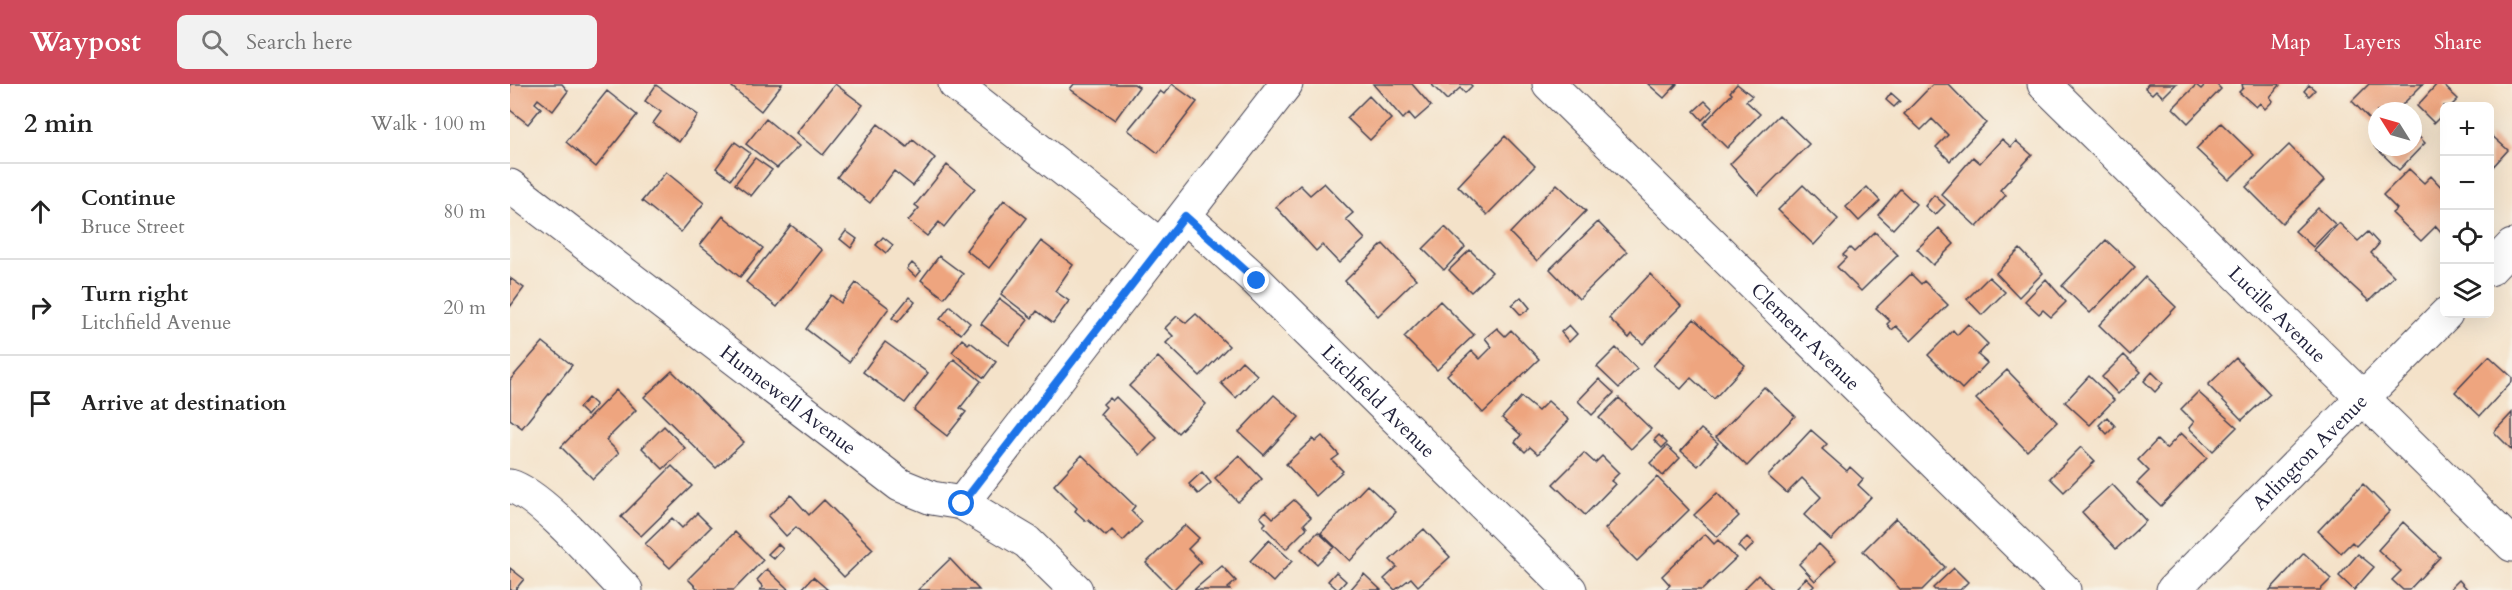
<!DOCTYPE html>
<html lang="en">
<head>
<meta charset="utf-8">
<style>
	:root { --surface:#fff; --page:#f2f2f2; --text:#222; --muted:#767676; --line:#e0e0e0; --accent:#d1495b }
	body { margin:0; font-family:Cardo,serif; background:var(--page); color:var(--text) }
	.controls { position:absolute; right:18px; top:18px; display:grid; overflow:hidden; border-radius:9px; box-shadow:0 6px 24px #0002 }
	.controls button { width:54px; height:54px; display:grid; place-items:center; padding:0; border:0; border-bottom:2px solid var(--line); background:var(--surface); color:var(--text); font:30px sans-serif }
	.compass { position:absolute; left:1858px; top:18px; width:54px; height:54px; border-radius:50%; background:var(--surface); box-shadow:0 6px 24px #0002; rotate:307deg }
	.stop { position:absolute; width:18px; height:18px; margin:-14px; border:4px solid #1a73e8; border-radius:50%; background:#fff }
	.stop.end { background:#1a73e8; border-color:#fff; box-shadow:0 2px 6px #0008 }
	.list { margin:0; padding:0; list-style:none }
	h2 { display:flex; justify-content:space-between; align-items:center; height:78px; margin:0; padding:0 24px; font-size:26px }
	h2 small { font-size:20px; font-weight:400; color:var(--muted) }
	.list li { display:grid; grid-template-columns:39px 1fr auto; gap:18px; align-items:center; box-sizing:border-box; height:96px; padding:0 24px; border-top:2px solid var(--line) }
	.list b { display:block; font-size:22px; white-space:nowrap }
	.list p { margin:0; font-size:20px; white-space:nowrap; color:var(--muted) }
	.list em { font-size:20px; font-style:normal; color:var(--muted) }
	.icon { flex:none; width:33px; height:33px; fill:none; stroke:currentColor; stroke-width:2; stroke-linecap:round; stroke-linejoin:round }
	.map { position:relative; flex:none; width:2002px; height:506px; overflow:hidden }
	header { display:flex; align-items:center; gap:36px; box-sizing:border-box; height:84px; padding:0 30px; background:var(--accent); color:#fff }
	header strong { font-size:28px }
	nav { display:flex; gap:33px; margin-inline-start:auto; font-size:21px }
	.search { width:420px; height:54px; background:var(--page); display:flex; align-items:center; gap:15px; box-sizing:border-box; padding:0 21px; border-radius:9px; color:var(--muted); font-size:22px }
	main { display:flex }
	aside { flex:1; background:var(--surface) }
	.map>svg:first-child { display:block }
</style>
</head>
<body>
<header>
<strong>Waypost</strong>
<div class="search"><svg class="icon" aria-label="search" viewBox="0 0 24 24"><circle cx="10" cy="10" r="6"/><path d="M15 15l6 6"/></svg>Search here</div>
<nav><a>Map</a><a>Layers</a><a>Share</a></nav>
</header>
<main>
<aside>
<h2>2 min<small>Walk · 100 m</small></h2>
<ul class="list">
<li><svg class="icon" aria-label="ahead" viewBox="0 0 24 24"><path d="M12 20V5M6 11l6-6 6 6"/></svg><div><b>Continue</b><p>Bruce Street</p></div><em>80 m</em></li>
<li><svg class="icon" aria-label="right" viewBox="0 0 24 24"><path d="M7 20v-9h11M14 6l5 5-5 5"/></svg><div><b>Turn right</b><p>Litchfield Avenue</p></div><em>20 m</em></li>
<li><svg class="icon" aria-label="arrive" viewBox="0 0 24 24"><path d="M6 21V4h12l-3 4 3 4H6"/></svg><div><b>Arrive at destination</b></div></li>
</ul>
</aside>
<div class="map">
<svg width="2002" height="506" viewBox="0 0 2002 506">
	<rect width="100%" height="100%" fill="#f7f3e8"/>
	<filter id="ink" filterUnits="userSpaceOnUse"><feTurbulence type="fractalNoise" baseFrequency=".0167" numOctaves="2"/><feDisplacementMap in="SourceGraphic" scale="12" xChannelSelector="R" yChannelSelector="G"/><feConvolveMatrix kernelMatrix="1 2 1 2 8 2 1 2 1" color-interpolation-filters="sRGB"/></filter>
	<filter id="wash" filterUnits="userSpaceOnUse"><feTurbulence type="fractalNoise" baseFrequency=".008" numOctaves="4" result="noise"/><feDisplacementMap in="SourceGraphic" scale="24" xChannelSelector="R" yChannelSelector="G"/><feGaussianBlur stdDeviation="1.35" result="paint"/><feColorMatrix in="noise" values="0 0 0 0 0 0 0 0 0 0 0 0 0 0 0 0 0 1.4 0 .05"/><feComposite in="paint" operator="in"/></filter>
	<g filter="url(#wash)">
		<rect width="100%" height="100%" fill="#f4e2c9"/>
		<g id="blocks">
			<path fill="#eea57f" d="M0 0H52L58 7 43 27 28 15 25 19 31 24 18 40 0 26Z
				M224 0H272L251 27 222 3Z
				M325 0 353 21 313 71 286 49Z
				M564 0H624L629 3 605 36 560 5Z
				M662 0 687 18 648 69 618 46 650 7 654 10Z
				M863 0H902L921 22 905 36 899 29 893 35Z
				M921 0H960L962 2 955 9 950 4 937 16Z
				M1138 0H1167L1154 14Z
				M1227 0 1242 12 1236 17 1250 30 1217 64 1193 40 1222 10 1220 8Z
				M1423 0H1438L1476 39 1440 77 1426 63 1438 51 1422 35 1411 46 1394 30Z
				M1638 0H1666L1653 13 1646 6 1642 10 1635 4Z
				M1696 0H1706L1711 5 1678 39 1663 24 1686 1 1691 5Z
				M1732 0H1769L1770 1 1760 13 1763 17 1755 25 1750 19 1746 23 1729 8 1733 4Z
				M1859 0H1913L1886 27H1867V43L1842 17Z
				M1927 0H1932L1948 15 1941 22H1934V29L1924 39 1907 22Z
				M146 1 188 31 169 58 143 39 151 28 135 17Z
				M1799 1 1805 6 1799 12 1794 7Z
				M97 7 127 31 86 83 56 58Z
				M1381 9 1390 17 1384 23 1376 16Z
				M859 12 881 35 860 56 837 34Z
				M1195 17 1203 25 1192 36 1184 27Z
				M1269 31 1299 60 1248 111 1220 80Z
				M256 35 289 62 267 84 236 60Z
				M1711 39 1744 71 1719 96 1686 65Z
				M368 40 397 63 403 56 425 74 403 102 384 87 360 119 327 93Z
				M1903 47 1915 59 1889 86 1865 63H1903Z
				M1980 50 1998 66 1980 86Z
				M995 52 1025 82 977 131 948 102Z
				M1492 55 1501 63 1506 57 1522 71 1490 106 1496 111 1467 143 1431 110 1463 73 1470 79Z
				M225 58 240 69 221 95 206 84Z
				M1779 61 1814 97 1772 139 1736 103Z
				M245 74 262 86 241 112 225 100Z
				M437 81 465 104 434 143 429 138 417 152 398 137 409 124 405 121Z
				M1899 85 1914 99 1921 92 1934 106V146L1932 149 1926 142 1911 157 1882 129 1887 125 1873 111Z
				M156 88 194 119 171 148 132 117Z
				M814 99 843 129 836 135 855 155 829 179 812 161 806 167 766 123 790 101 800 111Z
				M1047 100 1076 127 1027 177 1000 149Z
				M1293 101 1328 135 1304 161 1268 126Z
				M1357 103 1370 117 1349 137 1336 123Z
				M1390 105 1406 120 1383 145 1368 131Z
				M1424 111 1435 121 1425 131 1415 122Z
				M494 116 517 134 479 184 456 166Z
				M1808 124 1825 140 1803 163 1785 147Z
				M213 132 253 164 230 193 190 161Z
				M1088 138 1117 168 1069 215 1040 185Z
				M1829 139 1848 157 1858 148 1869 160 1861 169 1884 192 1859 217 1804 166Z
				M281 141 312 166 267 223 236 198Z
				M935 143 955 163 934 186 913 165Z
				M1429 144 1444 160 1423 181 1407 165Z
				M336 147 347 155 341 164 330 155Z
				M1365 148 1388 171 1351 207 1327 183 1336 174 1333 171 1340 164 1344 168Z
				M373 153 383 161 376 169 366 161Z
				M1596 156 1625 183 1580 229 1552 202Z
				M531 157 563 181 545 207 559 217 543 239 527 227 522 234 491 210Z
				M873 160 906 195 868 232 835 197Z
				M1510 165 1533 189 1509 213 1486 189Z
				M960 166 982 188 961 208 939 186Z
				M429 172 453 190 434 214 411 196Z
				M402 179 411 187 406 193 397 185Z
				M1140 190 1171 222 1133 260 1122 250 1119 254 1099 234Z
				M1401 190 1411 200 1414 197 1438 221 1401 257 1386 242 1382 246 1377 240 1380 237 1366 224Z
				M1479 193 1495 208 1472 231 1457 215Z
				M1635 193 1666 223 1620 271 1589 241Z
				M0 194 14 204 0 223Z
				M1536 195 1556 218 1541 233 1533 226 1529 230 1515 217Z
				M346 199 379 224 339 278 296 245 321 211 331 219Z
				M399 213 405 218 388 238 382 234Z
				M1011 213 1020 224 1011 231 1002 221Z
				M490 215 518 236 499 261 471 240Z
				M930 217 964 251 927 286 894 253Z
				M440 222 460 239 451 250 430 235Z
				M686 230 719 262 690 292 656 259 663 252 655 244 667 232 676 239Z
				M1184 235 1235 281 1204 315 1181 294 1171 305 1143 282Z
				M1458 240 1478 260 1468 271 1477 279 1452 305 1418 271 1443 246 1447 251Z
				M1059 241 1067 250 1059 258 1051 248Z
				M987 244 995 252 1001 246 1029 275 973 329 937 291 962 267 970 275 982 263 975 254Z
				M452 255 458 260 460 258 486 278 474 294 442 268Z
				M33 258 62 281 12 344 0 335V296Z
				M375 258 418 289 395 319 353 288Z
				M1106 264 1127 285 1109 304 1087 283Z
				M1614 271 1631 288 1608 310 1592 293Z
				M1979 272 2002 293V297L1970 332 1945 308Z
				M648 273 696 320 668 349 619 302Z
				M1726 274 1760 310 1732 336 1698 301Z
				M444 275 471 297 450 324 456 328 437 352 404 326Z
				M732 277 747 291 726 314 711 299Z
				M1497 286 1547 338 1517 367 1466 315Z
				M162 287 234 358 206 384 134 313Z
				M1642 288 1653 299 1645 308 1634 297Z
				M1579 292 1604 316 1580 341 1555 318Z
				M1089 295 1104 309 1082 331 1068 317Z
				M1254 303 1285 332 1237 382 1206 353Z
				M106 306 126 326 96 356 109 369 83 395 51 363Z
				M1688 308 1727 343 1703 367 1679 344 1684 338 1671 325Z
				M764 311 789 333 754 371 729 348Z
				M606 313 647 354 630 371 590 330 596 323 593 320 599 314 602 317Z
				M1011 313 1028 327 1038 317 1059 336 1028 370 1020 363 1015 368 1005 358 1011 351 992 334Z
				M78 314 86 321 77 332 69 324Z
				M1109 314 1141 345 1121 365 1089 334Z
				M2002 329V366L1984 348Z
				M1597 333 1605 342 1597 350 1589 341Z
				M154 342 175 364 153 385 132 364Z
				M1191 345 1208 359 1188 382 1171 367Z
				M1301 346 1317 360 1312 365 1337 387 1340 383 1353 395 1348 401 1361 413 1321 456 1294 431 1311 413 1292 394 1277 409 1258 392Z
				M1671 349 1697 374 1651 422 1627 399 1639 387 1628 376 1647 356 1656 365Z
				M1149 351 1157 359 1152 364 1144 356Z
				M812 352 829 371 822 376 833 387 806 412 776 380 803 355 805 358Z
				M1157 362 1170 374 1153 392 1140 379Z
				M1571 363 1585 377 1554 408 1540 394Z
				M1074 369 1085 379 1092 372 1109 389 1101 397 1105 400 1075 431 1043 400Z
				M572 371 625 422 621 427 632 438 613 457 602 446 596 452 578 436 576 437 565 427 567 424 544 401Z
				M729 371 752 395 728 418 705 394Z
				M162 382 182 402 131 452 111 433Z
				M692 388 701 399 688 410 679 400Z
				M1147 393 1179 426 1127 477 1095 445Z
				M1602 400 1636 437 1606 465 1572 428Z
				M1853 400 1880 427 1846 462 1842 458 1831 469 1808 447Z
				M857 401 886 428 840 477 811 449Z
				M1207 409 1229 432 1207 453 1184 431Z
				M281 411 299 431 314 416 363 465 334 493 286 443 276 452 258 432Z
				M784 416 801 433 794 440 797 444 776 465 753 442 756 439 750 433 756 427 763 434Z
				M187 429 201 443 160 484 135 460 162 434 172 444Z
				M1386 434 1435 483 1412 506H1391L1353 467Z
				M1893 438 1930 473 1899 506H1893L1882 496 1891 487 1868 466Z
				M675 441 689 454 678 465 691 478 663 506 636 479Z
				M914 445 940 473 908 502 901 494 885 506 874 495 887 483 880 476Z
				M225 448 253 476 224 506H189L178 495Z
				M808 448 824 463 807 480 791 465Z
				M1195 450 1204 460 1208 456 1226 474 1192 506H1155L1160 501 1152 492Z
				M1237 453 1244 460 1235 469 1228 462Z
				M759 456 782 477 763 498 740 477Z
				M268 460 273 465 264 475 258 470Z
				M1309 460 1326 477 1305 497 1289 480Z
				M1794 469 1821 495 1810 506H1760Z
				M1848 470 1864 483 1844 506 1829 492Z
				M440 475 469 506H408Z
				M712 482 726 497 718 504 720 506H684Z
				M0 484 14 495 5 506H0Z
				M1444 484 1458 498 1450 506H1425L1423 504Z
				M257 485 279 506H250L253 503 247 496Z
				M826 488 836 497 828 506 818 497Z
				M854 490 871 506H840Z
				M1248 491 1263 506H1233Z
				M303 493 318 506H291Z
				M1296 494 1304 502 1300 506H1289L1287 503Z
				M1949 496 1958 506H1939Z"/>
		</g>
	</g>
	<g filter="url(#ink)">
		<use href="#blocks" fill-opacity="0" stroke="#423f50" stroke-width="1.5"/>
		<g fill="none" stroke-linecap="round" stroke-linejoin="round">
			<g stroke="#423f50" stroke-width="35">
				<g id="minor">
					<path d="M445 0 651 162"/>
					<path id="s1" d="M1039 0 1554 506"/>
					<path id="s2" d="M1534 0 2002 461"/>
					<path id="s3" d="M0 102 390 401 422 414 452 419 517 458 566 506"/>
					<path id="s4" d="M675 132 747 197 1060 506"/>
					<path d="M1980 185 2002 162"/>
					<path d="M0 402C32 411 90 480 116 506"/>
					<path d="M452 419 776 0"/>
					<path id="s5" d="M1663 506 1936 230"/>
				</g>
			</g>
			<use href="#minor" stroke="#fff" stroke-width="33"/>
		</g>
	</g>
	<g fill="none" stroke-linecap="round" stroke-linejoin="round" filter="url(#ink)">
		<path stroke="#1a73e8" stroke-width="8" d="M452 420 675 132 747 197"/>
	</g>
	<g text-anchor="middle" stroke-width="5" stroke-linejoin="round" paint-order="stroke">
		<g font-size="20" fill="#22223b" stroke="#f7f3e8">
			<text dy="7" stroke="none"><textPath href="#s2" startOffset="328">Lucille Avenue</textPath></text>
			<text dy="7" stroke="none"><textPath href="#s1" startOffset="360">Clement Avenue</textPath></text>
			<text dy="7" stroke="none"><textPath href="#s3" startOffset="351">Hunnewell Avenue</textPath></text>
			<text dy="7" stroke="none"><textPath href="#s4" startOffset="268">Litchfield Avenue</textPath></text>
			<text dy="7" stroke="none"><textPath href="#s5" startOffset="194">Arlington Avenue</textPath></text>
		</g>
	</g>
</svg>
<div class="controls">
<button>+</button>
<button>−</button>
<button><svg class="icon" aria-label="locate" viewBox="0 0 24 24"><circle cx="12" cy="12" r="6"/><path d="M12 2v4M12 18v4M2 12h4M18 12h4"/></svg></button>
<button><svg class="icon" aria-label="layers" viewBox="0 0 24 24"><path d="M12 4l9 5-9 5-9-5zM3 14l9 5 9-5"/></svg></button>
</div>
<svg class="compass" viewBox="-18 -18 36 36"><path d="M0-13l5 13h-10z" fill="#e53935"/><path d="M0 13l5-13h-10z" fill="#767676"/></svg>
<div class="stop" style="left:452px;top:420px"></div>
<div class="stop end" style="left:747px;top:197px"></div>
</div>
</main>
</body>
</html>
